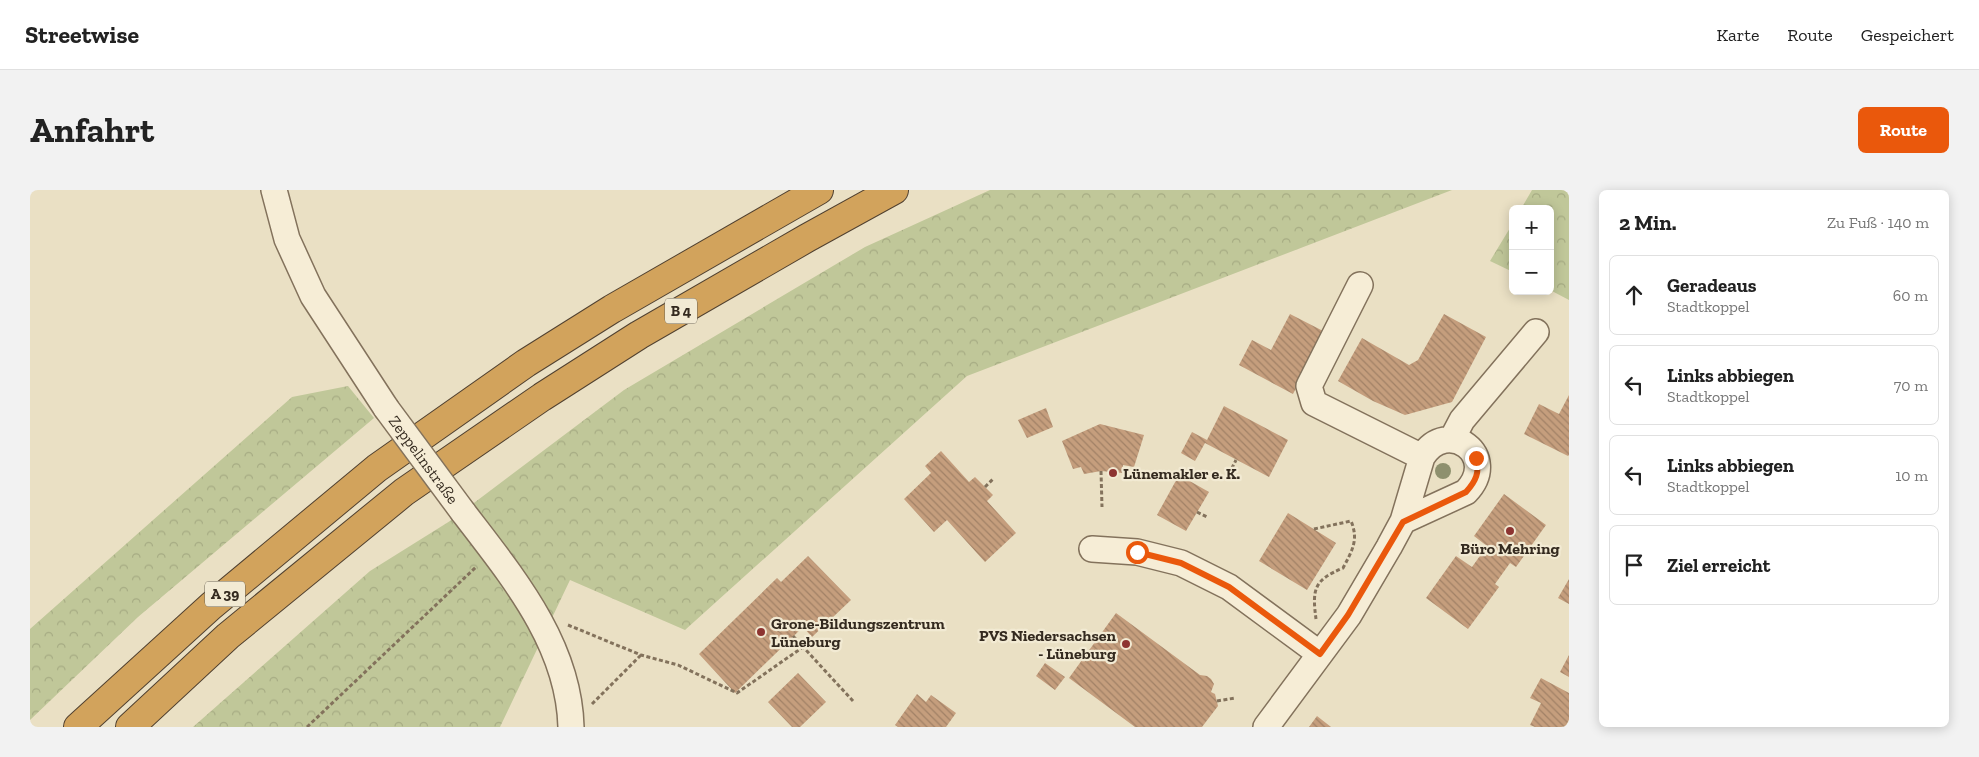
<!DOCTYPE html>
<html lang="de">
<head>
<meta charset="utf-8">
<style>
	:root { --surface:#fff; --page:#f2f2f2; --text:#222; --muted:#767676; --line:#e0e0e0; --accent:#ea580c }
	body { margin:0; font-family:"Zilla Slab",serif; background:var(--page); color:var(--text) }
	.controls { position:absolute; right:15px; top:15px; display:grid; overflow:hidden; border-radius:8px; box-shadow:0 2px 12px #0003 }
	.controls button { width:45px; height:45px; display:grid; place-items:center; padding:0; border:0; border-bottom:1px solid var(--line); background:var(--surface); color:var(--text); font:25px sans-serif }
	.stop { position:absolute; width:15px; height:15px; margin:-11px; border:4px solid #ea580c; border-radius:50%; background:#fff }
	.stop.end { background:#ea580c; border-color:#fff; box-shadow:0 1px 5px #0008 }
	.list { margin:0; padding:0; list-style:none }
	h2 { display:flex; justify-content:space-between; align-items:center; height:65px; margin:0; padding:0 20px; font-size:21px }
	h2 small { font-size:16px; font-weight:400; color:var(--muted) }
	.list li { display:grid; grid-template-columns:32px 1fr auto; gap:15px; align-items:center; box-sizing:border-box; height:80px; margin:0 10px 10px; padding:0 10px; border:1px solid var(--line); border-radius:8px }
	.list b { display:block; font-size:19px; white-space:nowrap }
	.list p { margin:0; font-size:16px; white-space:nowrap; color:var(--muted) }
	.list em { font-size:16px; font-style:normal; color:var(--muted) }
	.icon { flex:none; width:28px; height:28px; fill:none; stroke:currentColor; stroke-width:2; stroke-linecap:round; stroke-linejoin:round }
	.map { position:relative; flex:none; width:1539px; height:537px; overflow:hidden; border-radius:8px }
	header { display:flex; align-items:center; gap:30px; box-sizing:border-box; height:70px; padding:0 25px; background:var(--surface); border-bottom:1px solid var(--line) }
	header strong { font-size:24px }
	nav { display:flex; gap:28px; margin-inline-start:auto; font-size:18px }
	.intro { display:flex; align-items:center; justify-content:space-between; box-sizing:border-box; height:120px; padding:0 30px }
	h1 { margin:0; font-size:35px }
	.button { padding:12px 22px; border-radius:8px; background:var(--accent); color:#fff; font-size:18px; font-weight:700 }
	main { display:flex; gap:30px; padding:0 30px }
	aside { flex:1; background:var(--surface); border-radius:8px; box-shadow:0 2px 12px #0003 }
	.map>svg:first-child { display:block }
</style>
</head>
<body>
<header>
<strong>Streetwise</strong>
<nav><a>Karte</a><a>Route</a><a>Gespeichert</a></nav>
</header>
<div class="intro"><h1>Anfahrt</h1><a class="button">Route</a></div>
<main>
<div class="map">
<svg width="1539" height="537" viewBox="0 0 1539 537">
	<defs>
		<pattern id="forest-crowns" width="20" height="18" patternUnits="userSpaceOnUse" patternTransform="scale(1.25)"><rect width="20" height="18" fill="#c0c799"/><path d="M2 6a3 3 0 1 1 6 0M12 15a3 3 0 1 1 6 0" fill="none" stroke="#a6ab83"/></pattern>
		<pattern id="building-back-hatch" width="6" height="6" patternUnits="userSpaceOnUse" patternTransform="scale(1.25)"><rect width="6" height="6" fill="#c59e7d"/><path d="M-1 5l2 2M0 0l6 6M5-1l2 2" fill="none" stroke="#a18166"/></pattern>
	</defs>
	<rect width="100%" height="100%" fill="#eae0c4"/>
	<path fill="url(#forest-crowns)" d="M960 0H1422L937 186 655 440 540 390 470 537H163L340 381 420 331 594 200 835 57Z
		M1502 0H1539V110L1520 100V19H1491Z
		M1483 33V82L1460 71Z
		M318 196 344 228 108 427 0 530V439L262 207Z"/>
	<path fill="url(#building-back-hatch)" d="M1260 124 1295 142 1263 204 1209 175 1222 150 1241 160Z
		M1414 124 1456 147 1422 212 1375 225 1343 211 1308 191 1332 148 1379 175 1388 170Z
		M1539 205V265L1538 266 1494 244 1509 214 1529 224Z
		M1194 216 1258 250 1239 287 1175 253 1165 271 1151 263 1162 242 1177 250Z
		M1016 218 1023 237 997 248 988 230Z
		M1070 234 1114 245 1104 277 1093 275 1092 283 1071 281 1054 284 1051 277 1043 279 1032 251Z
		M911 261 939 292 945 287 963 305 957 311 986 343 955 372 917 330 904 342 874 309 901 283 895 276Z
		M1149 285 1179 302 1156 341 1127 325Z
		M1474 304 1516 335 1486 377 1480 373 1465 394 1469 397 1438 439 1396 408 1426 366 1442 377 1457 356 1444 346Z
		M1258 323 1306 353 1277 400 1229 371Z
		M778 366 821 410 782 447 773 437 705 503 669 464 747 388 751 392Z
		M1539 389V414L1528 408Z
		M1086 423 1170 485 1177 486 1181 489 1184 494 1181 502 1185 504 1188 516 1172 537H1105L1039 488Z
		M1539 465V487L1530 482Z
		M1015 473 1035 487 1025 500 1006 486Z
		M768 483 796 512 770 537H762L738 512Z
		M1511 488 1539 503V530L1535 537H1505L1500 535 1511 513 1500 508Z
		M887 504 896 512 901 505 926 523 916 537H868L865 535Z
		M1287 526 1301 537H1279Z"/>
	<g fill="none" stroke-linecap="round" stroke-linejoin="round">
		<g stroke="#83725c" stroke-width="28">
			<path id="minor" d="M244 0 257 49 283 106 356 218
				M1330 95 1279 196 1284 213 1392 267
				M1422 249 1432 230 1506 142
				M433 322C481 385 539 453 541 537
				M1062 359 1107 362 1151 373 1199 397 1290 464
				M1236 537 1319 425 1359 357 1373 331 1392 267C1417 226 1471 266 1436 302L1373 331"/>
		</g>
		<g stroke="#514130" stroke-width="30">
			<path id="highway" d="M48 537 181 416 347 278 496 173 582 119 789 0
				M100 537 198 446 374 302 512 207 609 145 777 48 864 0"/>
		</g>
		<path stroke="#83725c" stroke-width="3" stroke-dasharray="4 2.5" stroke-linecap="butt" d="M1071 281 1072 317
			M1196 290 1206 270
			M955 297 963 289
			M1167 322 1177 327
			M1284 339 1321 331C1329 350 1322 361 1313 378 1284 390 1282 399 1286 429
			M538 435 611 465 648 475 707 503 773 457
			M763 446 823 511
			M1187 511 1205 508
			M562 514 611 465
			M277 537 446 377"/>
		<use href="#minor" stroke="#f6edd6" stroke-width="25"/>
		<use href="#highway" stroke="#d2a35c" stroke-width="28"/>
		<g stroke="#83725c" stroke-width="28" stroke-linecap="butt">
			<g id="minor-bridge">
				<path id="s1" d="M356 218 433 322"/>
			</g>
		</g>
		<use href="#minor-bridge" stroke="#f6edd6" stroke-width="25"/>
	</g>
	<circle fill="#8e906e" cx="1413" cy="281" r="8"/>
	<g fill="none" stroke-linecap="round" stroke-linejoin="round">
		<path stroke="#ea580c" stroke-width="6" d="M1107 362 1151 373 1199 397 1290 464 1318 425 1373 332 1436 302C1446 291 1450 282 1446 268"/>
	</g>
	<g fill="#8d3431" stroke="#f2ead3" stroke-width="2">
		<circle cx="1083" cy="283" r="5"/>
		<circle cx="1480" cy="341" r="5"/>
		<circle cx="731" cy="442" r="5"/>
		<circle cx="1096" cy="454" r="5"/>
	</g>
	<g text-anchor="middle" stroke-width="4.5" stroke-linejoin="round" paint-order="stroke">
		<g fill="#f2ead3" stroke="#6d6455" stroke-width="1">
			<rect x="635" y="108.5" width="32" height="25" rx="4"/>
			<rect x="175" y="391.5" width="40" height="25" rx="4"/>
		</g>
		<g font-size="15" font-weight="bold" fill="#342a1f">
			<text x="651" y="126">B 4</text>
			<text x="195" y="409">A 39</text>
		</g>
		<g font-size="16" fill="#342a1f" stroke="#f2ead3">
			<text dy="6" stroke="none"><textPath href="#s1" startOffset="64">Zeppelinstraße</textPath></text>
		</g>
		<g font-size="16" font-weight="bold" fill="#342a1f" stroke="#f2ead3" text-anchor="start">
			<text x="1093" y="289">Lünemakler e. K.</text>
			<text x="1480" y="364" text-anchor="middle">Büro Mehring</text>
			<text x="741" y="439">Grone-Bildungszentrum<tspan x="741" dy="18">Lüneburg</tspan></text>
			<text x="1086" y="451" text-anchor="end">PVS Niedersachsen<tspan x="1086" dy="18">- Lüneburg</tspan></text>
		</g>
	</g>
</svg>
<div class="controls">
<button>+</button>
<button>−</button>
</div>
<div class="stop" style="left:1107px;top:362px"></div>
<div class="stop end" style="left:1446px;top:268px"></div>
</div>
<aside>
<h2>2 Min.<small>Zu Fuß · 140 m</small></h2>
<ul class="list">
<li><svg class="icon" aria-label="ahead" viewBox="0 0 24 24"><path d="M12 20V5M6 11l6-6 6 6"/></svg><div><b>Geradeaus</b><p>Stadtkoppel</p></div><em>60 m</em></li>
<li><svg class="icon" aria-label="left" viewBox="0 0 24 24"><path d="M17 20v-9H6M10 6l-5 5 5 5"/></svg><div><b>Links abbiegen</b><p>Stadtkoppel</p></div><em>70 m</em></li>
<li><svg class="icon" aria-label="left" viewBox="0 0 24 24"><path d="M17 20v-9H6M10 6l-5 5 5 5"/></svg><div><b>Links abbiegen</b><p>Stadtkoppel</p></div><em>10 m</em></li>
<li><svg class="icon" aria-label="arrive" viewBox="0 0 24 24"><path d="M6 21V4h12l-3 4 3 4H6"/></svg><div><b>Ziel erreicht</b></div></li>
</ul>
</aside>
</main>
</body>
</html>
